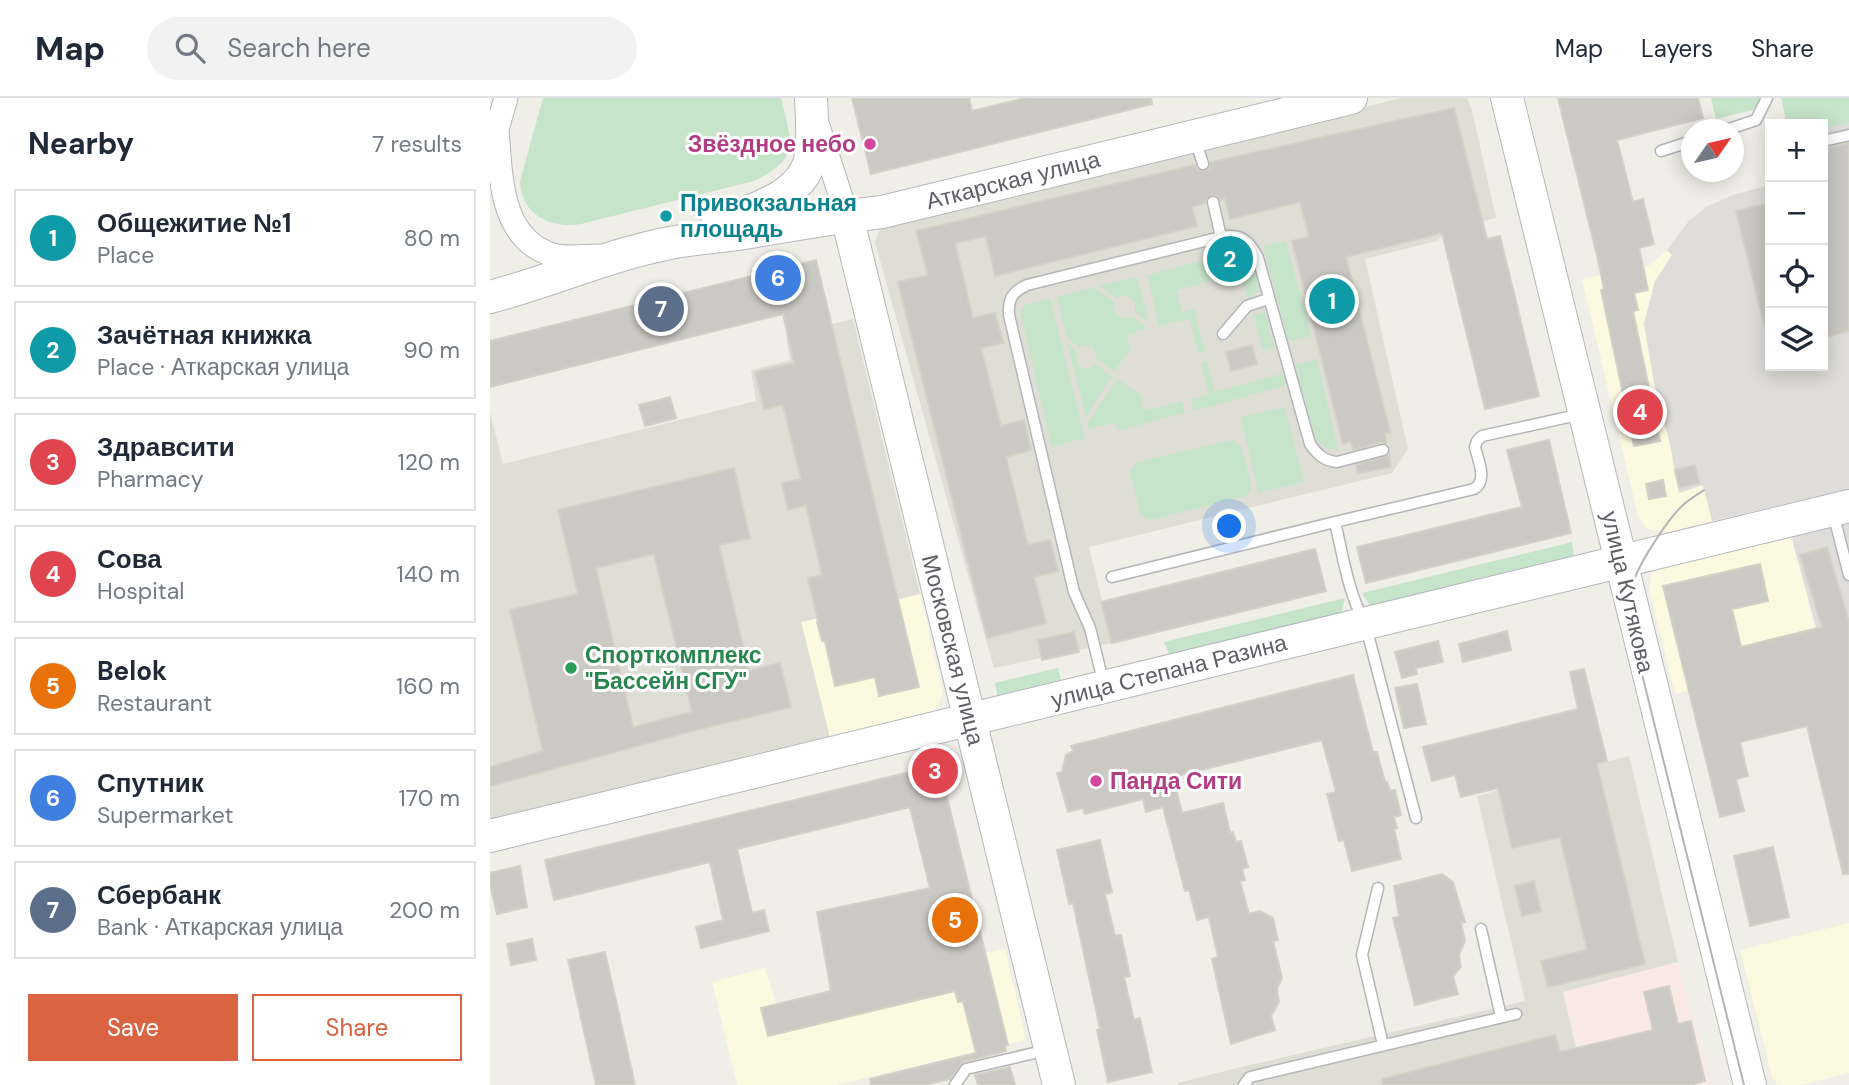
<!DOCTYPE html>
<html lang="en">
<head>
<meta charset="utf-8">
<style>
	:root { --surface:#fff; --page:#f2f2f3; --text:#1f2937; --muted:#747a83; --line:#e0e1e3; --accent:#da6342 }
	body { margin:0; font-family:"DM Sans",sans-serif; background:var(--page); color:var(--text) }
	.controls { position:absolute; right:21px; top:21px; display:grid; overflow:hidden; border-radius:0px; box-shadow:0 4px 18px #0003 }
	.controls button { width:63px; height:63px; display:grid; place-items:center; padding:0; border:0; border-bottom:2px solid var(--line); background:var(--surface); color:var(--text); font:35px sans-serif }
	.compass { position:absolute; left:1191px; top:21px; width:63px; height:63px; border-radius:50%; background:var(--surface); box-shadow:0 4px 18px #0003; rotate:56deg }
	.you { position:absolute; left:740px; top:429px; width:24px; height:24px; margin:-18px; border:5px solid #fff; border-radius:50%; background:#1a73e8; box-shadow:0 0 0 10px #1a73e833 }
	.badge { display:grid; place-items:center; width:46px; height:46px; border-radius:50%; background:var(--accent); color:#fff; font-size:23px; font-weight:700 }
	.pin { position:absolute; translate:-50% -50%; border:4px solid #fff; box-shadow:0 2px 7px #0006 }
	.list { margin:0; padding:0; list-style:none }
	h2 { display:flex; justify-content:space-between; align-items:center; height:91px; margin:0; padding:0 28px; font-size:30px }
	h2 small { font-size:23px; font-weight:400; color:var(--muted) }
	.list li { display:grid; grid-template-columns:46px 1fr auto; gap:21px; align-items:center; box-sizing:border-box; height:98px; margin:0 14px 14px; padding:0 14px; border:2px solid var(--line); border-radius:0px }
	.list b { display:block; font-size:26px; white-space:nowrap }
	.list p { margin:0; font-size:23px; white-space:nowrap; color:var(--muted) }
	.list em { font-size:23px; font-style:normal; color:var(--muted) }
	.actions { display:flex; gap:14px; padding:21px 28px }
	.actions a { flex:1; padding:16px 0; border:2px solid var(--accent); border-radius:0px; text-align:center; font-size:24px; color:var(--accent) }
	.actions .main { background:var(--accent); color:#fff }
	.icon { flex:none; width:38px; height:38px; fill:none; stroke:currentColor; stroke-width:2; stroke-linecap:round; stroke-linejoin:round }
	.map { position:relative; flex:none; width:1359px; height:987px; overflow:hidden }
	header { display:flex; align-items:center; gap:42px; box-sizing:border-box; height:98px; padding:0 35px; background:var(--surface); border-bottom:2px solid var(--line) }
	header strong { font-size:33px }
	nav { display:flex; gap:38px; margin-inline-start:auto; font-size:24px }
	.search { width:490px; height:63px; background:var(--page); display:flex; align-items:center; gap:18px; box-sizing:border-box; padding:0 24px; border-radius:38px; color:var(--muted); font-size:26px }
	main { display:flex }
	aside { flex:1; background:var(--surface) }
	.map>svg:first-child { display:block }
</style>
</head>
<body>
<header>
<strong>Map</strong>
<div class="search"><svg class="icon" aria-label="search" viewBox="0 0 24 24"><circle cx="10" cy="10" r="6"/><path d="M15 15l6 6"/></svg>Search here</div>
<nav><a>Map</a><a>Layers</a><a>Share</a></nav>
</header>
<main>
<aside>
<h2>Nearby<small>7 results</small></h2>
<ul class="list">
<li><span class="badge" style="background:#0f9aa8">1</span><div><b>Общежитие №1</b><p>Place</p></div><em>80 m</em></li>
<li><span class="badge" style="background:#0f9aa8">2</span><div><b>Зачётная книжка</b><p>Place · Аткарская улица</p></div><em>90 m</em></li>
<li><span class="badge" style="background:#e0444e">3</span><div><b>Здравсити</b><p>Pharmacy</p></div><em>120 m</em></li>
<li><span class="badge" style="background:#e0444e">4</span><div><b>Сова</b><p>Hospital</p></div><em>140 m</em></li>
<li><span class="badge" style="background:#e8710a">5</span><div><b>Belok</b><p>Restaurant</p></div><em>160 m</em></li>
<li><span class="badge" style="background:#3f7fe0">6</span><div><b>Спутник</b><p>Supermarket</p></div><em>170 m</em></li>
<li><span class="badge" style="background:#5c6f8a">7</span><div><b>Сбербанк</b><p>Bank · Аткарская улица</p></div><em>200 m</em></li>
</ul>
<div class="actions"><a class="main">Save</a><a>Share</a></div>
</aside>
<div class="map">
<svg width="1359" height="987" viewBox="0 0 1359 987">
	<rect width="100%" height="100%" fill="#efeee7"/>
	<path fill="#fbf9e0" d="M1177 152 1182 157 1165 183 1154 226 1164 284 1180 346 1189 394 1213 387 1222 423 1175 435 1157 431 1148 418 1092 181 1160 167Z
		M1301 437 1325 530H1328L1337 559 1185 596 1159 489 1162 475 1171 468Z
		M430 496 453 593 448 608 441 616 340 640 311 524Z
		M1359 825V975L1311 987H1289L1283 981 1250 852Z
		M515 850 536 942 346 987H247L222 884 275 870 286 906Z"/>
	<path fill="#deddd9" d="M1359 25V391L1222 423 1213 387 1189 395 1180 346 1164 284 1154 226 1165 183 1182 157 1177 152 1198 124 1216 109 1243 97 1280 87V268H1333V31Z
		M1359 423V650L1301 437Z"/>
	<path fill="#dfded5" d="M911 0H977L982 12 1006 120 957 133 947 143 875 161 918 351 902 375 599 449 622 545 504 570 385 144 390 131Z
		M363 221 430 496 311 524 340 640 0 722V314L13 366 266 303 261 272 300 262 296 237Z
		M1139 658 1188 864 1074 894 1095 987H688V985L743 971 1035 903 987 698Z"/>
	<path fill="#faeae5" d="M1188 864 1221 987H1095L1073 894Z"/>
	<path fill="#c6e4ca" d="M53 0H291C302 46 312 59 264 83L91 126C61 131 31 117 30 83Z
		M1221 0H1271L1272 2 1263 12 1226 21Z
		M1291 0H1359V25L1333 31V26H1297Z
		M796 143 821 238 804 243 798 241 773 148Z
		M750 153C762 158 770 174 769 188 768 194 763 198 758 201L751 175 687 192 692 214 704 211 715 254 709 256 699 221 669 228 657 177Z
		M647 179 659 224 645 214V206L641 200 632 197 626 200 609 187Z
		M603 189 624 204 623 211C627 220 633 223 642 218L657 230 637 237 640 251 625 273 607 261 603 249 594 248 589 250 576 238 567 199Z
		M560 200 595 340 562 349 530 214 535 207Z
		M775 214 784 249 773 252 763 217Z
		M577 244 587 254 586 262 591 270H598L605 266 622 278 596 319Z
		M827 261 848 352 836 350 826 342 805 267Z
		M717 264 725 294 794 275 797 287 704 313 701 301 718 296 711 265Z
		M627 281 650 296 654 313 692 303 695 315 627 333 625 325 599 331 598 325Z
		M795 309 814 384 768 395 751 319Z
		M743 342 752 350 762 389 758 397 662 422 654 420 650 416 640 373 646 364Z
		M1082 444 1085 462 881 509 872 495Z
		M855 500 852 513 839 522 681 560 674 544Z
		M568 570 572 586 508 602 505 585Z"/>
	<path fill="#cbc9c3" stroke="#d3d1c6" stroke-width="2" fill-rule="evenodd" d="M362 0H479L482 13 535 0H661L662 6 381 76Z
		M1068 0H1208L1213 20 1127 42 1143 104 1153 101 1164 146 1149 150 1158 192 1144 195 1148 212 1143 213 1170 343 1144 348 1111 192 1114 191 1108 162Z
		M964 10 997 141 1010 138 1049 298 995 311 952 135 856 159 900 334 895 335 896 345 891 344 863 352 861 343 853 346 802 143 819 139 810 104 740 121 735 100 730 102 726 97H721L716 101 715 105 702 109 707 128 505 178 496 138 465 145 483 220 505 215 513 245 491 250 511 328 534 322 541 352 516 359 538 447 560 442 568 473 544 479 556 525 497 540 408 184 438 177 426 133 705 67 708 72 715 74 719 71 721 64Z
		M1359 45V233L1333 240V51Z
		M1280 105V226H1274L1246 113Z
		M326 162 429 589 389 598 385 579 345 588 335 543H332L327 524 328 523 318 480 332 477 316 407 298 412 292 385 311 381 293 307 274 311 265 274 304 265 293 216 0 289V243Z
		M762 247 767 266 741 273 736 254Z
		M180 299 186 320 155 328 149 307Z
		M1059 342 1081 435 876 485 867 449 1032 409 1017 352Z
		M899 357 901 369 868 375 866 367Z
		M1205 367 1209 385 1189 390 1185 372Z
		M244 370 260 440 229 447 259 573 290 565 301 609 206 632 0 688V669L53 653 20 512 88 496 68 412ZM164 456 202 614 143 629 106 470Z
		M1173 382 1176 398 1159 401 1156 386Z
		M1337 449 1359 524V776H1353L1317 628 1250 644 1258 678 1246 681 1254 713 1230 719 1173 488 1270 466 1278 503 1242 511 1251 549 1332 529 1310 457Z
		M825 451 836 493 622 545 611 504Z
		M1017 533 1021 552 973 564 969 546Z
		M584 534 589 554 552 562 548 542Z
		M948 543 953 564 926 570 927 576 912 580 905 554Z
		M1094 571 1117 663 1107 666 1155 866 1058 889 1051 863 1097 852 1070 739 1022 750 1008 690 971 699 965 677 942 683 933 649 1088 611 1080 574Z
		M863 577 883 654H887L895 684H897L900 693 905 692 911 717 904 719 907 730 904 731 911 761 862 773 854 742 849 743 837 696 846 694 832 642 683 679 692 715 733 705 740 735 743 734 746 744 751 743 758 769 752 771 755 782 750 783 759 816 770 813 783 820 788 842 783 843 792 880 787 891 789 904 781 918 785 932 741 946 722 861 728 859 719 819 707 822 699 792 695 793 673 709 656 714 653 701 595 716 593 710 578 714 567 675 572 674 576 657 583 653 581 648Z
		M927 586 936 626 914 630 905 590Z
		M449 667 518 947 515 948 516 953 473 964 460 981 434 987H381L380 981 486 955 473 903 468 904 465 893 278 938 271 910 341 893 327 814 440 790 420 709 247 751 262 815 274 812 279 833 211 850 206 829 233 822 220 764 64 802 55 762Z
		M610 742 622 794 615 796 625 838 631 837 640 878 634 879 644 922 650 920 662 974 618 984 607 932 610 931 583 805 579 806 567 752Z
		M1283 749 1299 819 1260 828 1244 758Z
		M30 768 37 809 7 816 0 787V775Z
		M952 776 963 784 975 824 971 825 975 843 969 857 971 869 963 878 968 896 925 907 903 820 909 818 904 788Z
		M1044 783 1051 813 1032 818 1025 788Z
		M42 841 46 862 21 867 17 846Z
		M115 854 145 987H106L78 862Z
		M1179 888 1188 926 1201 923 1215 983 1200 987H893L892 981 1065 937 1070 954 1163 932 1154 894Z
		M520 969 525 987H488L485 977Z"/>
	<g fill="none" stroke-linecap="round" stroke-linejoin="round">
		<g stroke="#b4b5ba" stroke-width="13">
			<path id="lane" d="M1236 32 1266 22 1277 0
				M705 41 713 66
				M1333 43 1359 37
				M1171 53 1202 43
				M731 139C751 135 760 143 768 160L820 346C827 356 834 363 847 364L893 352
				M733 236 757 208 778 201
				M1343 415 1359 477
				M845 424 984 391C998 383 988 362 985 349L987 343 992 338 1092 316
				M622 479 845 424C853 458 858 495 875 525L926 720
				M614 587 600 530 584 494 519 217C518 201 522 194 537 187L731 139 723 104
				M888 790 872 857 893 947
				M991 831 1011 919
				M465 987 476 971 557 952
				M754 987 760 979 1026 916"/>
		</g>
		<g stroke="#b4b5ba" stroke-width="25">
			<path id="street" d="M328 28 357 118
				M7 31C11 76 9 141 63 157 76 161 94 158 107 158
				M0 44 7 31 16 0"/>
		</g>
		<g stroke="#b5b7bd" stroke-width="34">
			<path id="secondary" d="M1017 0 1260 987
				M357 118 569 987
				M227 126C259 113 311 100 320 62 324 42 322 21 321 1
				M0 199C61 183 118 157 180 145 204 140 230 139 254 135 301 127 346 119 392 114L861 0
				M0 738 1359 408"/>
		</g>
		<use href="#lane" stroke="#fff" stroke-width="10"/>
		<use href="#street" stroke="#fff" stroke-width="23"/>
		<use href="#secondary" stroke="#fff" stroke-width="32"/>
		<path stroke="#b4b4b6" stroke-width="2" d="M1214 392C1207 397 1198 402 1192 408 1178 421 1147 468 1143 486 1139 503 1142 523 1143 540L1254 987"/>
	</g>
	<g fill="#d1479c" stroke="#fff" stroke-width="2.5">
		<circle cx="380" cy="46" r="7"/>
		<circle cx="606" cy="683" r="7"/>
	</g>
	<circle fill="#0f9aa8" stroke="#fff" stroke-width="2.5" cx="176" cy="118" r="7"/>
	<circle fill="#2e9e5b" stroke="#fff" stroke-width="2.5" cx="81" cy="570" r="7"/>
	<g text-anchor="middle" stroke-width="6" stroke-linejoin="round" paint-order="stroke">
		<g font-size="23" font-weight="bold" fill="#b23c85" stroke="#fff" text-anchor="end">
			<text x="366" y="54">Звёздное небо</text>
			<text x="620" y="691" text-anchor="start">Панда Сити</text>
		</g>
		<g font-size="23" fill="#5e6066" stroke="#fff">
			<text transform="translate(523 82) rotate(-14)" y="8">Аткарская улица</text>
			<text transform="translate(1138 494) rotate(77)" y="8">улица Кутякова</text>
			<text transform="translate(463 552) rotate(76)" y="8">Московская улица</text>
			<text transform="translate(679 573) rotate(-14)" y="8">улица Степана Разина</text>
		</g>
		<g font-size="23" font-weight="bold" fill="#0d838f" stroke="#fff" text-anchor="start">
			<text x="190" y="113">Привокзальная<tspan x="190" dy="26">площадь</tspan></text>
		</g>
		<g font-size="23" font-weight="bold" fill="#27864d" stroke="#fff" text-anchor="start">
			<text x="95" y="565">Спорткомплекс<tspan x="95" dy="26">"Бассейн СГУ"</tspan></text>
		</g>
	</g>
</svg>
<div class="controls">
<button>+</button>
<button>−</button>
<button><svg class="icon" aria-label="locate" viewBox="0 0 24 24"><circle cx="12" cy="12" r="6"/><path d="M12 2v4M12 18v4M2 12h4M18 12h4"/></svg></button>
<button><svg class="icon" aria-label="layers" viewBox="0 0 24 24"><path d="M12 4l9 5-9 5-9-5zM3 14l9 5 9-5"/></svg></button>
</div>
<svg class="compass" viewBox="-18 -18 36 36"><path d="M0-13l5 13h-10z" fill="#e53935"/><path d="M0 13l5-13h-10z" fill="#747a83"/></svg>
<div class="you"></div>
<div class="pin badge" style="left:842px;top:203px;background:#0f9aa8">1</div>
<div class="pin badge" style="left:740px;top:161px;background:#0f9aa8">2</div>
<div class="pin badge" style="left:445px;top:673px;background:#e0444e">3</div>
<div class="pin badge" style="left:1150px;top:314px;background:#e0444e">4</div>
<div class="pin badge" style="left:465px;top:822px;background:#e8710a">5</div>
<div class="pin badge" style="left:288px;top:180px;background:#3f7fe0">6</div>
<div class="pin badge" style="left:171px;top:211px;background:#5c6f8a">7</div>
</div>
</main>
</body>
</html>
